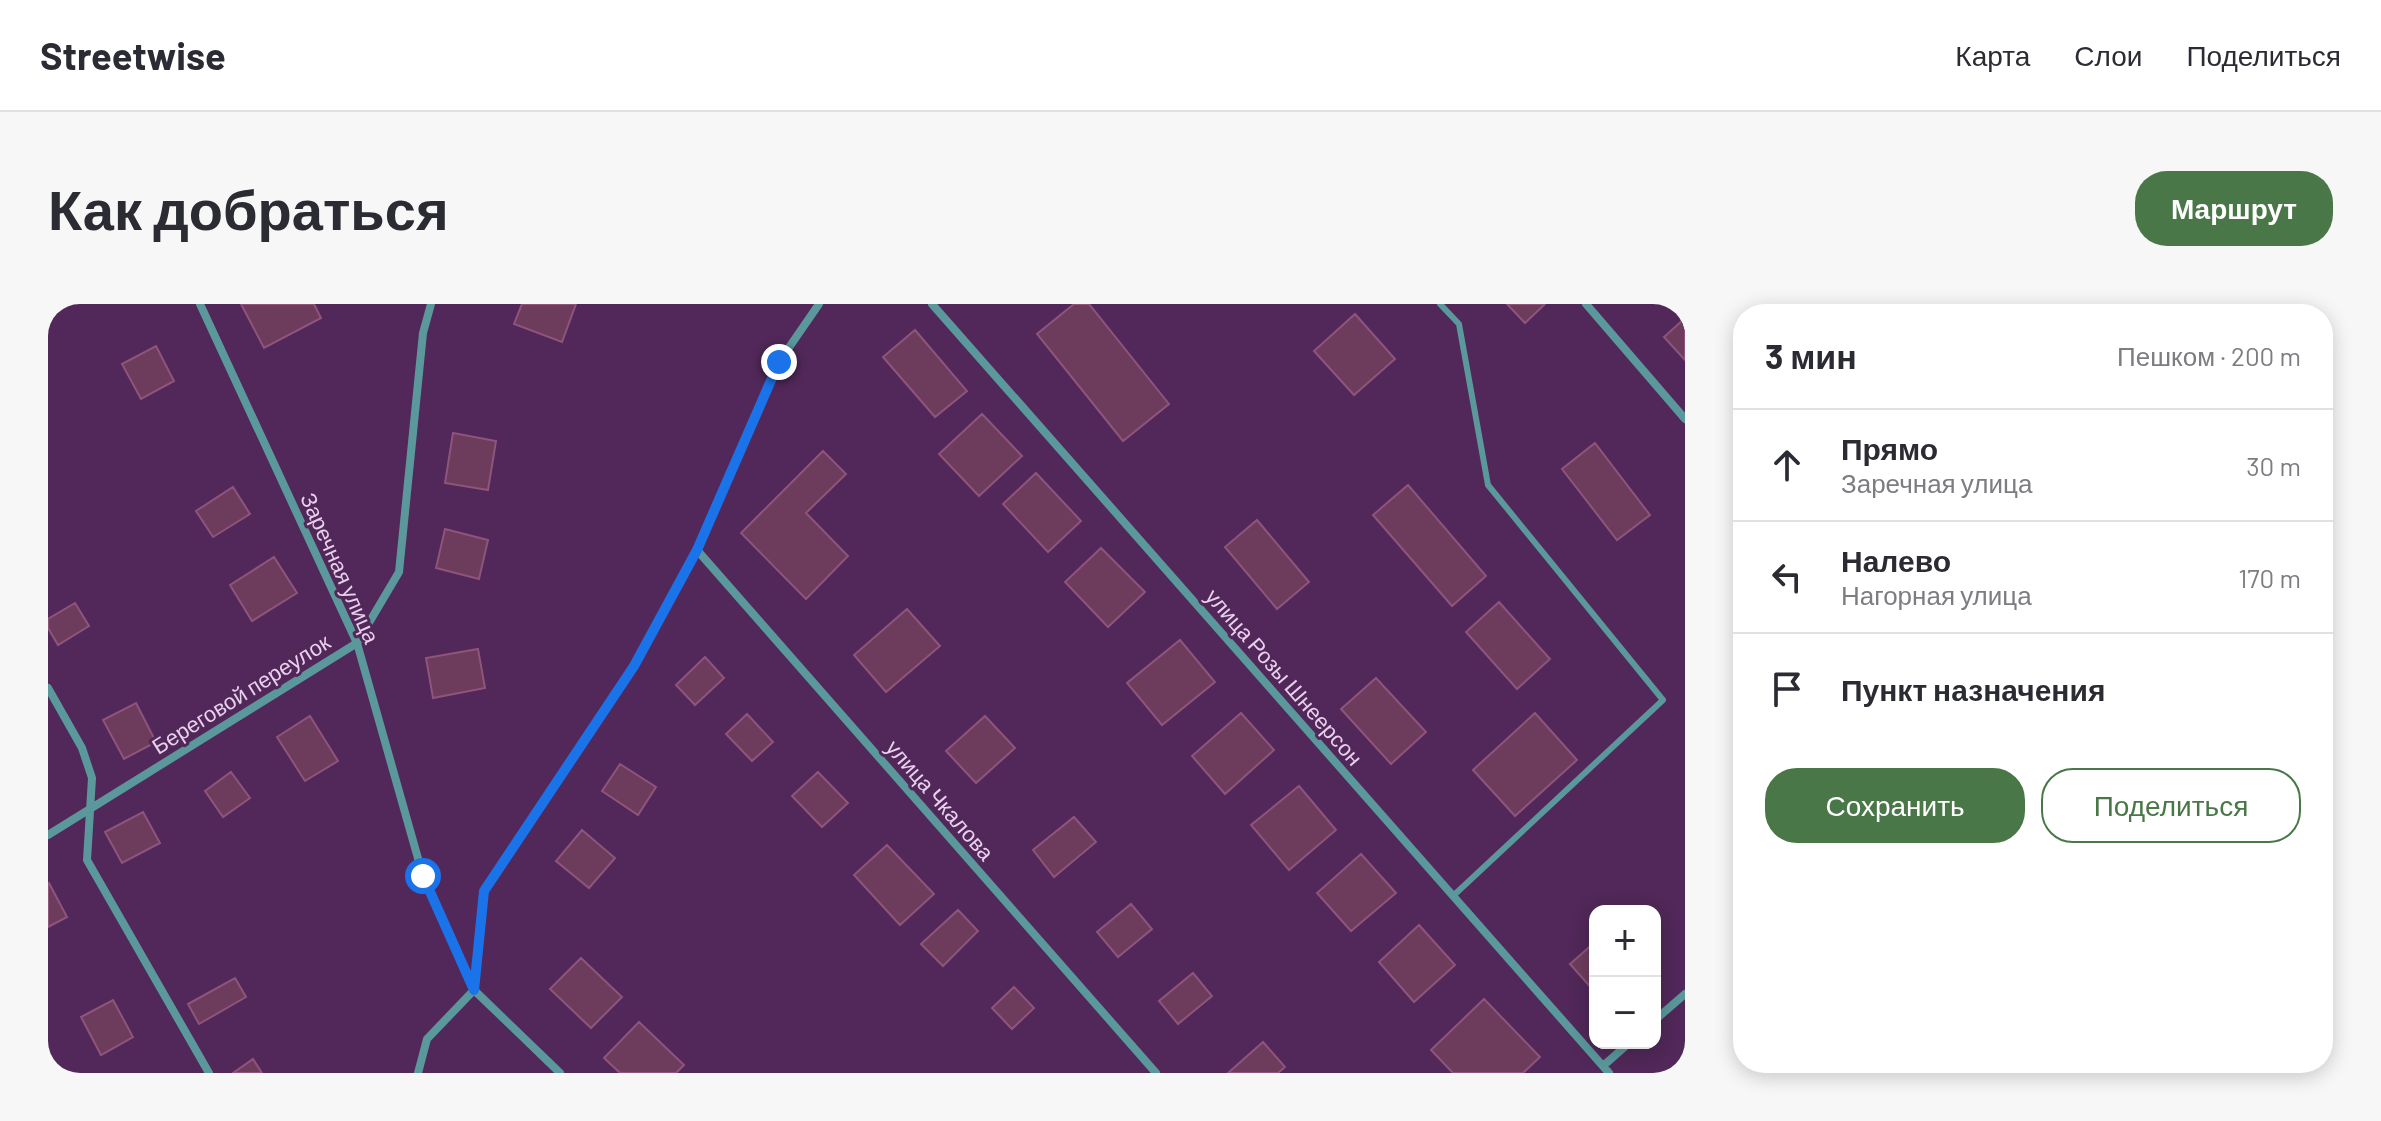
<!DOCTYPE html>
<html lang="ru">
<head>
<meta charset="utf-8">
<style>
	:root { --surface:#fff; --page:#f7f7f7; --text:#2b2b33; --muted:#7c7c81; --line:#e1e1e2; --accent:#497747 }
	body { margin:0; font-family:Barlow,sans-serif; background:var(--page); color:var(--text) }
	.controls { position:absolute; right:24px; bottom:24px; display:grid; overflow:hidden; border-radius:16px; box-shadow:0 4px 20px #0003 }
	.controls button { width:72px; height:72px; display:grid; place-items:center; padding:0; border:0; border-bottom:2px solid var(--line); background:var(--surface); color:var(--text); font:40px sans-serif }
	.stop { position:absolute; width:24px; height:24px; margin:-18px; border:6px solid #1a73e8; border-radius:50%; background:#fff }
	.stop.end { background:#1a73e8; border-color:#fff; box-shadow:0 2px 8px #0008 }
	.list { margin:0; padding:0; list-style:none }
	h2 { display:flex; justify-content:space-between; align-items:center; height:104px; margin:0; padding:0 32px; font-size:34px }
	h2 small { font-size:26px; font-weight:400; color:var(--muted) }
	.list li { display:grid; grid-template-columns:52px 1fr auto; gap:24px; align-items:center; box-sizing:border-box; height:112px; padding:0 32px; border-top:2px solid var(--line) }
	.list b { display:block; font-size:30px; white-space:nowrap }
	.list p { margin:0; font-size:26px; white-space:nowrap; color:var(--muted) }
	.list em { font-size:26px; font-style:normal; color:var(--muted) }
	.actions { display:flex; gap:16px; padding:24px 32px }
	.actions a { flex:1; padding:18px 0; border:2px solid var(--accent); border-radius:32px; text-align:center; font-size:28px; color:var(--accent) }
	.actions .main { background:var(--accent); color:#fff }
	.icon { flex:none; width:44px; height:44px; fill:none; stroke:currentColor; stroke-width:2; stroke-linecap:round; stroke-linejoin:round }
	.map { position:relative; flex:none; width:1637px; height:769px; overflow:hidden; border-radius:32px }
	header { display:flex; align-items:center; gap:48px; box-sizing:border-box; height:112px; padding:0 40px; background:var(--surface); border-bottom:2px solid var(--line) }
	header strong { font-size:38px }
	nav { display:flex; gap:44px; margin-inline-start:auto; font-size:28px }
	.intro { display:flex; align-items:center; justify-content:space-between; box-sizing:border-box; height:192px; padding:0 48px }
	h1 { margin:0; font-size:56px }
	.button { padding:20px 36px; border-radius:32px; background:var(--accent); color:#fff; font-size:28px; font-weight:700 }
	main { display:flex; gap:48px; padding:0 48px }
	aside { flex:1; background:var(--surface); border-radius:32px; box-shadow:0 4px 20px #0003 }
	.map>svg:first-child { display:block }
</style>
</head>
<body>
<header>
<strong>Streetwise</strong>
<nav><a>Карта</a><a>Слои</a><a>Поделиться</a></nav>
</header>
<div class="intro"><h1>Как добраться</h1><a class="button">Маршрут</a></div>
<main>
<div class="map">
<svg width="1637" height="769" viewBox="0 0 1637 769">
	<rect width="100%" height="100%" fill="#512859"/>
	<path fill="#6d3c5c" stroke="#8f547b" stroke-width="2" d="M193 0H266L273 14 216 44Z
		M474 0H528L514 38 466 20Z
		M1026 0H1041L1121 100 1075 137 989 30Z
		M1459 0H1497L1477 19Z
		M1307 10 1347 55 1306 91 1266 47Z
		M1637 14V56L1616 33Z
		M867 26 919 87 887 113 835 53Z
		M108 42 126 77 93 95 74 60Z
		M934 110 974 152 931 192 891 150Z
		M405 129 448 137 440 186 397 179Z
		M1547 139 1602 211 1569 236 1514 165Z
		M775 147 798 170 758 209 800 252 758 295 693 229Z
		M988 169 1033 217 1000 248 955 200Z
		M1360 181 1438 272 1404 302 1325 211Z
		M185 183 202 210 165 233 148 207Z
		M1209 216 1261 278 1229 305 1177 243Z
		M397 225 440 236 431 275 388 264Z
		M1053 244 1097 288 1060 323 1017 278Z
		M226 253 249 289 204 317 182 281Z
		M1451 298 1502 355 1469 385 1418 328Z
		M27 299 41 322 10 341 0 324V315Z
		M859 305 892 342 838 388 806 351Z
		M1132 336 1167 378 1114 421 1079 379Z
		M430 345 437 384 385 394 378 354Z
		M657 353 676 374 647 401 628 381Z
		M1328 374 1378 428 1343 460 1293 405Z
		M88 399 108 438 76 455 55 416Z
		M1193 409 1226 446 1177 490 1144 452Z
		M1487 409 1529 456 1467 512 1425 466Z
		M699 410 725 438 704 457 678 430Z
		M262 412 290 457 257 477 229 433Z
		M937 412 967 444 928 479 898 447Z
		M572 460 608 483 590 511 554 487Z
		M183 468 202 494 175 513 157 487Z
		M770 468 800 499 774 523 744 492Z
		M1251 482 1288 526 1241 566 1203 521Z
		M95 508 112 539 74 559 57 528Z
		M1026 513 1048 538 1006 573 985 546Z
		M534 526 567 554 541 584 508 557Z
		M839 541 886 590 852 621 806 571Z
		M1313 550 1348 589 1303 627 1269 589Z
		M1 579 19 613 0 623V580Z
		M1083 600 1104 625 1070 653 1049 628Z
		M910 606 930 627 895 662 873 640Z
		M1371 621 1407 661 1366 698 1331 658Z
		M1547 638V686L1546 687 1522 660Z
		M533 654 574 693 543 724 502 685Z
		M1145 669 1164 692 1130 720 1111 697Z
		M187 674 198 693 151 720 140 700Z
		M966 683 986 704 964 725 944 704Z
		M1436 695 1492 753 1475 769H1405L1383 746Z
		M65 696 85 733 53 751 33 713Z
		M591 718 636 761 628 769H572L556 754Z
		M1215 738 1237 763 1230 769H1180Z
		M205 755 214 769H185Z"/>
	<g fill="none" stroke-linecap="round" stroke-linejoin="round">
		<path stroke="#5a989c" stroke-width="6" d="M1392 0 1411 20 1440 181 1615 396 1405 592"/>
		<path stroke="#5a989c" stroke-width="8" d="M152 0 309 339 375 572 426 686 512 769
			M884 0 1561 769
			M1538 0 1637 115
			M649 246 1108 769
			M0 384 34 444 44 474 39 556 161 769
			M0 531 309 339 351 268 375 29 383 0
			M1607 716 1637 690
			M1555 762 1581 739
			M370 769 379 735 426 686 436 587 586 362 649 246 731 58 771 0"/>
	</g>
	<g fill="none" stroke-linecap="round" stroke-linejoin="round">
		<path stroke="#1a73e8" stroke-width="10" d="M375 572 426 686 436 587 586 362 649 246 731 58"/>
	</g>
	<g text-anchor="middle" stroke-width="6" stroke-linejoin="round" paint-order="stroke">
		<g font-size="22" fill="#e9d0ed" stroke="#512859">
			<text transform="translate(292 264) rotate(66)" y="8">Заречная улица</text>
			<text transform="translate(1236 373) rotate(49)" y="8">улица Розы Шнеерсон</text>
			<text transform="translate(193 390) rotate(-32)" y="8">Береговой переулок</text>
			<text transform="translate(892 496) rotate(49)" y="8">улица Чкалова</text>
		</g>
	</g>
</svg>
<div class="controls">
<button>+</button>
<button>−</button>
</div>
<div class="stop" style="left:375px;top:572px"></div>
<div class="stop end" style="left:731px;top:58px"></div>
</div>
<aside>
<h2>3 мин<small>Пешком · 200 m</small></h2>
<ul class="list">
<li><svg class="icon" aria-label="ahead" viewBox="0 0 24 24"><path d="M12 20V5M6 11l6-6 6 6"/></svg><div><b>Прямо</b><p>Заречная улица</p></div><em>30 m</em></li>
<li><svg class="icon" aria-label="left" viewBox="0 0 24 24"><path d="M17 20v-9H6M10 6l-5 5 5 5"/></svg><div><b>Налево</b><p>Нагорная улица</p></div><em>170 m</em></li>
<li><svg class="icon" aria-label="arrive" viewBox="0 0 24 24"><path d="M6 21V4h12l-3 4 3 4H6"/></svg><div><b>Пункт назначения</b></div></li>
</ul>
<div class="actions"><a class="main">Сохранить</a><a>Поделиться</a></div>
</aside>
</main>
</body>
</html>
